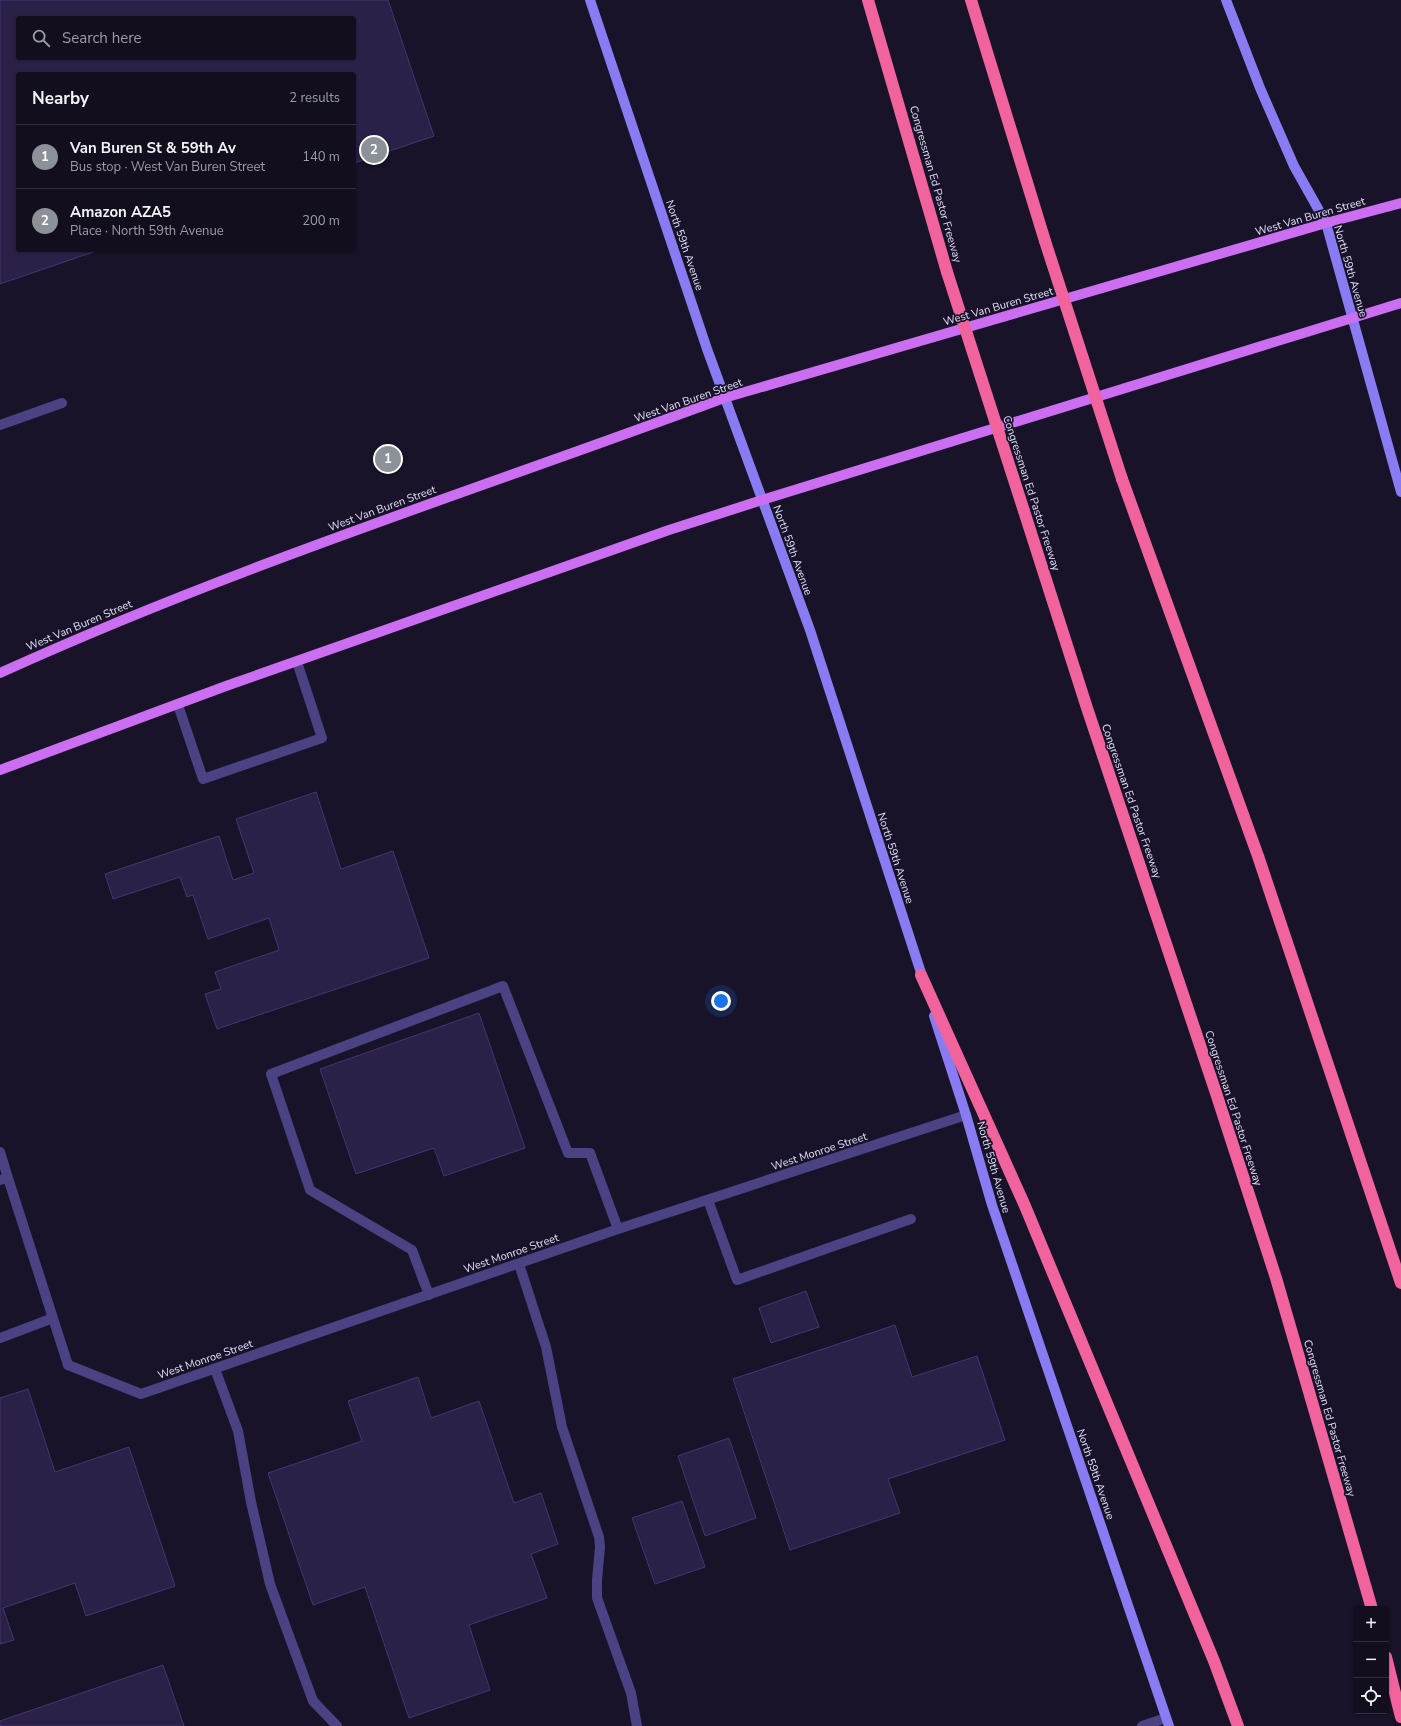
<!DOCTYPE html>
<html lang="en">
<head>
<meta charset="utf-8">
<style>
	:root { --surface:#120e1e; --page:#1b1727; --text:#f1f3f6; --muted:#9c9ca4; --line:#312e3c; --accent:#8c9099 }
	body { margin:0; font-family:"Nunito Sans",sans-serif; background:var(--page); color:var(--text) }
	.controls { position:absolute; right:12px; bottom:12px; display:grid; overflow:hidden; border-radius:4px; box-shadow:0 1px 3px #0004 }
	.controls button { width:36px; height:36px; display:grid; place-items:center; padding:0; border:0; border-bottom:1px solid var(--line); background:var(--surface); color:var(--text); font:20px sans-serif }
	.you { position:absolute; left:721px; top:1001px; width:14px; height:14px; margin:-10px; border:3px solid #fff; border-radius:50%; background:#1a73e8; box-shadow:0 0 0 6px #1a73e833 }
	.badge { display:grid; place-items:center; width:26px; height:26px; border-radius:50%; background:var(--accent); color:#fff; font-size:13px; font-weight:700 }
	.pin { position:absolute; translate:-50% -50%; border:2px solid #fff; box-shadow:0 1px 4px #0006 }
	.list { margin:0; padding:0; list-style:none }
	h2 { display:flex; justify-content:space-between; align-items:center; height:52px; margin:0; padding:0 16px; font-size:17px }
	h2 small { font-size:13px; font-weight:400; color:var(--muted) }
	.list li { display:grid; grid-template-columns:26px 1fr auto; gap:12px; align-items:center; box-sizing:border-box; height:64px; padding:0 16px; border-top:1px solid var(--line) }
	.list b { display:block; font-size:15px; white-space:nowrap }
	.list p { margin:0; font-size:13px; white-space:nowrap; color:var(--muted) }
	.list em { font-size:13px; font-style:normal; color:var(--muted) }
	.icon { flex:none; width:22px; height:22px; fill:none; stroke:currentColor; stroke-width:2; stroke-linecap:round; stroke-linejoin:round }
	.map { position:relative; flex:none; width:1401px; height:1726px; overflow:hidden }
	.search { position:absolute; background:var(--surface); box-shadow:0 1px 3px #0004; left:16px; top:16px; width:340px; height:44px; display:flex; align-items:center; gap:10px; box-sizing:border-box; padding:0 14px; border-radius:4px; color:var(--muted); font-size:15px }
	.panel { position:absolute; background:var(--surface); box-shadow:0 1px 3px #0004; left:16px; top:72px; width:340px; height:180px; border-radius:4px }
	.map>svg:first-child { display:block }
</style>
</head>
<body>
<div class="map">
<svg width="1401" height="1726" viewBox="0 0 1401 1726">
	<rect width="100%" height="100%" fill="#181328"/>
	<path fill="#2b2047" stroke="#453571" fill-rule="evenodd" d="M0 0H388L434 136 354 163V74H18V250H99L0 284ZM18 18H354V58H18Z
		M316 792 341 869 393 851 429 958 217 1029 205 994 221 989 215 972 279 950 269 918 208 939 193 895 187 897 180 877 113 899 105 874 219 836 233 880 254 873 236 819Z
		M479 1013 525 1148 444 1176 434 1148 356 1174 320 1069Z
		M806 1291 819 1327 771 1343 759 1308Z
		M895 1325 912 1377 977 1356 1005 1440 888 1479 900 1513 790 1550 733 1379Z
		M418 1377 431 1418 479 1401 514 1503 541 1493 558 1544 531 1554 547 1598 469 1625 490 1690 409 1718 365 1587 313 1605 268 1473 362 1441 348 1401Z
		M28 1389 55 1472 129 1447 175 1586 86 1616 75 1583 3 1608 14 1640 0 1644V1398Z
		M729 1438 756 1518 705 1536 678 1456Z
		M682 1501 705 1567 655 1584 632 1518Z
		M163 1665 184 1726H0V1721Z"/>
	<g fill="none" stroke-linecap="round" stroke-linejoin="round">
		<path stroke="#4a4283" stroke-width="10" d="M0 425 62 403
			M178 705 203 779 322 738 297 662
			M0 1152 8 1178
			M0 1180 8 1178 68 1365
			M708 1200 737 1280 911 1219
			M519 1264 546 1347 562 1427 599 1537 600 1547 597 1580V1598L631 1693 637 1726
			M429 1295 412 1250 310 1190 271 1074 503 986 568 1153H590L618 1229
			M0 1338 53 1318
			M215 1369 238 1431 251 1502 270 1584 313 1701 337 1726
			M1142 1726 1166 1718"/>
		<path stroke="#4a4283" stroke-width="10" d="M68 1365 141 1394 618 1229 966 1115"/>
		<path stroke="#897cf3" stroke-width="10" d="M590 0 707 349 810 630 924 982
			M1226 0 1260 88 1294 166 1326 223 1401 492
			M934 1016 966 1115 992 1205 1169 1726"/>
		<path stroke="#cb6ef2" stroke-width="10" d="M0 673C235 566 482 488 724 398L1326 223 1401 203
			M0 770 226 686 669 530 762 500 1401 303"/>
		<path stroke="#f1639c" stroke-width="12" d="M868 0 947 272
			M971 0 1045 241
			M1122 479 1258 856 1401 1283
			M1024 511 1087 708 1216 1093 1276 1278 1372 1609
			M921 975 1025 1206 1214 1661 1238 1726
			M1386 1657 1401 1717"/>
		<path stroke="#f1639c" stroke-width="12" d="M1045 241 1122 479
			M947 272 1024 511"/>
	</g>
	<g text-anchor="middle" stroke-width="3.5" stroke-linejoin="round" paint-order="stroke">
		<g font-size="11" fill="#e3ddfc" stroke="#181328">
			<text transform="translate(936 184) rotate(74)" y="4">Congressman Ed Pastor Freeway</text>
			<text transform="translate(1310 216) rotate(-16)" y="4">West Van Buren Street</text>
			<text transform="translate(685 245) rotate(71)" y="4">North 59th Avenue</text>
			<text transform="translate(1351 271) rotate(74)" y="4">North 59th Avenue</text>
			<text transform="translate(998 306) rotate(-16)" y="4">West Van Buren Street</text>
			<text transform="translate(688 400) rotate(-19)" y="4">West Van Buren Street</text>
			<text transform="translate(1032 493) rotate(72)" y="4">Congressman Ed Pastor Freeway</text>
			<text transform="translate(382 508) rotate(-20)" y="4">West Van Buren Street</text>
			<text transform="translate(793 550) rotate(70)" y="4">North 59th Avenue</text>
			<text transform="translate(79 625) rotate(-23)" y="4">West Van Buren Street</text>
			<text transform="translate(1132 801) rotate(71)" y="4">Congressman Ed Pastor Freeway</text>
			<text transform="translate(896 858) rotate(72)" y="4">North 59th Avenue</text>
			<text transform="translate(1234 1108) rotate(72)" y="4">Congressman Ed Pastor Freeway</text>
			<text transform="translate(819 1151) rotate(-18)" y="4">West Monroe Street</text>
			<text transform="translate(994 1167) rotate(74)" y="4">North 59th Avenue</text>
			<text transform="translate(511 1253) rotate(-19)" y="4">West Monroe Street</text>
			<text transform="translate(205 1359) rotate(-19)" y="4">West Monroe Street</text>
			<text transform="translate(1330 1418) rotate(74)" y="4">Congressman Ed Pastor Freeway</text>
			<text transform="translate(1096 1474) rotate(71)" y="4">North 59th Avenue</text>
		</g>
	</g>
</svg>
<div class="controls">
<button>+</button>
<button>−</button>
<button><svg class="icon" aria-label="locate" viewBox="0 0 24 24"><circle cx="12" cy="12" r="6"/><path d="M12 2v4M12 18v4M2 12h4M18 12h4"/></svg></button>
</div>
<div class="you"></div>
<div class="pin badge" style="left:388px;top:459px">1</div>
<div class="pin badge" style="left:374px;top:150px">2</div>
<div class="search"><svg class="icon" aria-label="search" viewBox="0 0 24 24"><circle cx="10" cy="10" r="6"/><path d="M15 15l6 6"/></svg>Search here</div>
<section class="panel">
<h2>Nearby<small>2 results</small></h2>
<ul class="list">
<li><span class="badge">1</span><div><b>Van Buren St &amp; 59th Av</b><p>Bus stop · West Van Buren Street</p></div><em>140 m</em></li>
<li><span class="badge">2</span><div><b>Amazon AZA5</b><p>Place · North 59th Avenue</p></div><em>200 m</em></li>
</ul>
</section>
</div>
</body>
</html>
